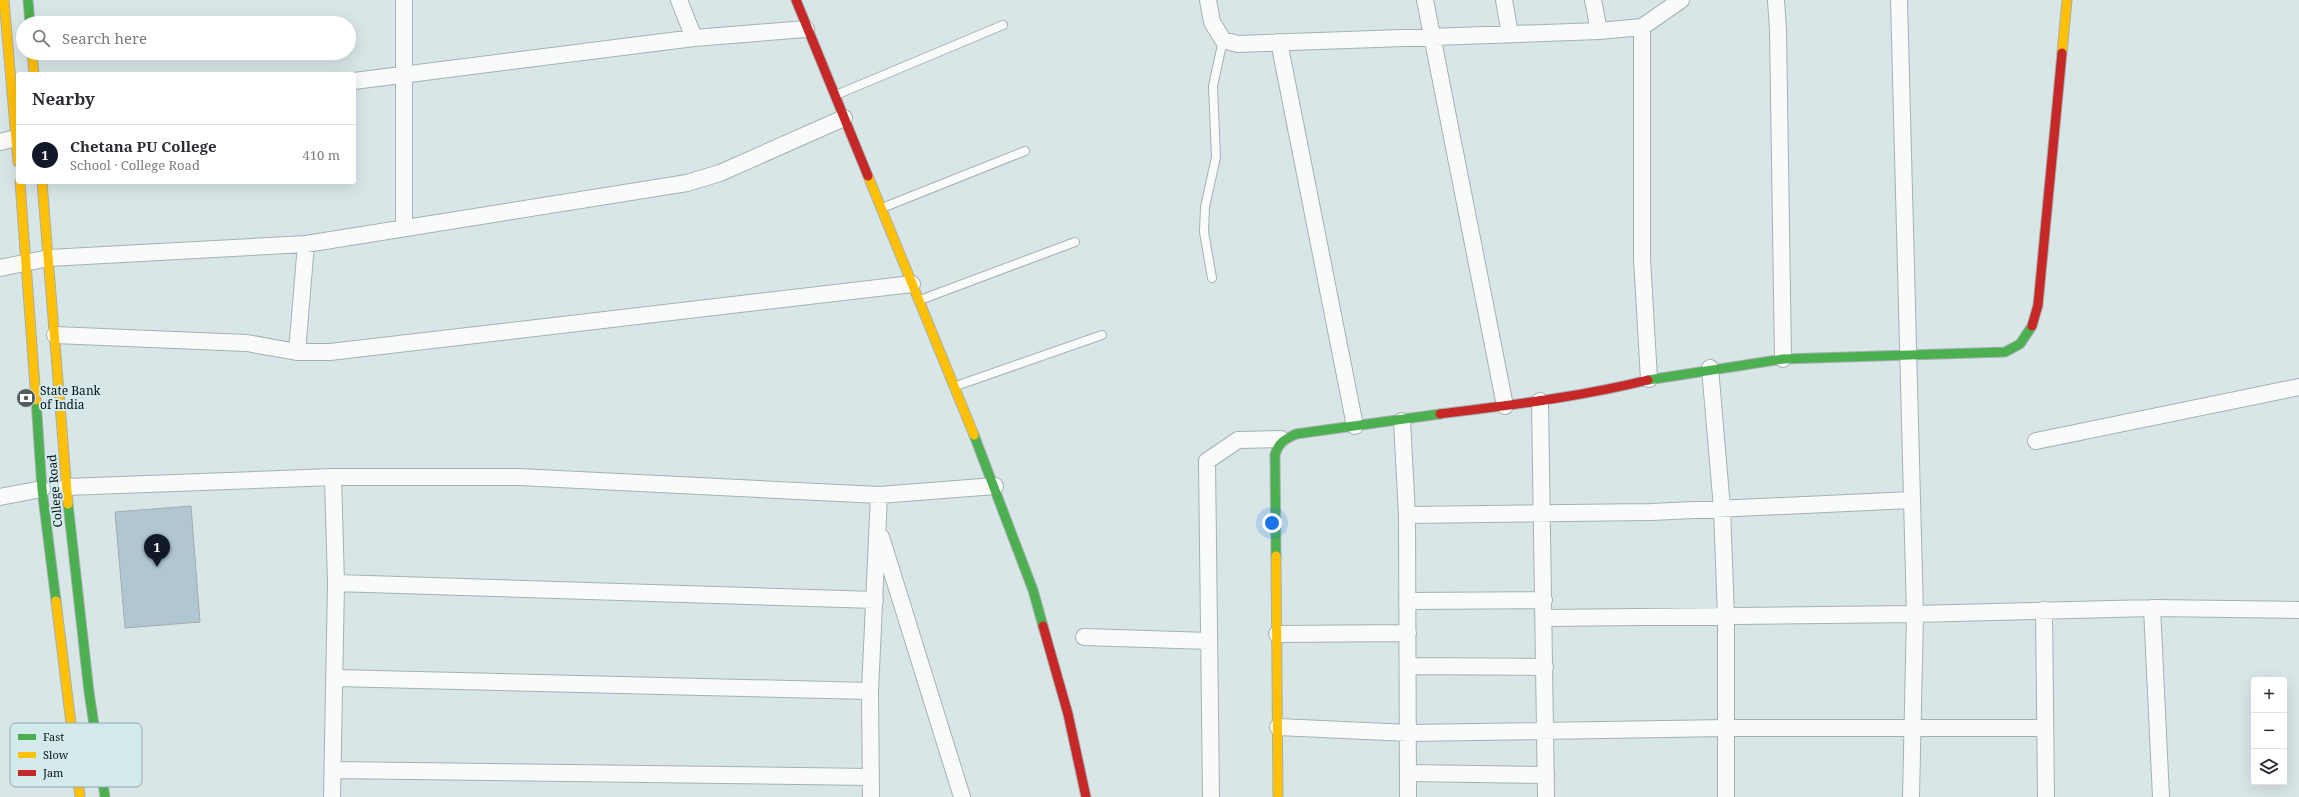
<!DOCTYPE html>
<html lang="en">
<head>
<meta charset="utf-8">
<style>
	:root { --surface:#fff; --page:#f7f7f7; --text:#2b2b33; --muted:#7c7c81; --line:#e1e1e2; --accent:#111827 }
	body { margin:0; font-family:"Noto Serif",serif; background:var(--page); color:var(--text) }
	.controls { position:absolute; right:12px; bottom:12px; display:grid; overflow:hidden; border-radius:4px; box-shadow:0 4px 16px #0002 }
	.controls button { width:36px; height:36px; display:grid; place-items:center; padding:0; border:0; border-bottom:1px solid var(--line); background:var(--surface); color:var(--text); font:20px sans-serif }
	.you { position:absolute; left:1272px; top:523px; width:14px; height:14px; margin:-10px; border:3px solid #fff; border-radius:50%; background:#1a73e8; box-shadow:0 0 0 6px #1a73e833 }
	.badge { display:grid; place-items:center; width:26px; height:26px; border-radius:50%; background:var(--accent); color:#fff; font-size:13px; font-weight:700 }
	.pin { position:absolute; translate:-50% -33px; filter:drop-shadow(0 1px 2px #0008) }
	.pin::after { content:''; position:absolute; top:21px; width:14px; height:12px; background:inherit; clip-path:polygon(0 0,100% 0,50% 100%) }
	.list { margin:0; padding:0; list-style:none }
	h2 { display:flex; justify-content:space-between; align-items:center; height:52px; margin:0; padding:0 16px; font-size:17px }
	h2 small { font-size:13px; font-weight:400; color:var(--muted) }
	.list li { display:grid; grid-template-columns:26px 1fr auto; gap:12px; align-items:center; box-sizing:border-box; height:60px; padding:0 16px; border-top:1px solid var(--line) }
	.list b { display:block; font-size:15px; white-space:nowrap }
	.list p { margin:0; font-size:13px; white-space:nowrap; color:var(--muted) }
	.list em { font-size:13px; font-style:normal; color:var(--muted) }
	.icon { flex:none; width:22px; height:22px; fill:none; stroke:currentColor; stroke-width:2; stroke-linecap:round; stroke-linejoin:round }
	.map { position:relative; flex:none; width:2299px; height:797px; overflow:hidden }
	.search { position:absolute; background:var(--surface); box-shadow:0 4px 16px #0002; left:16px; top:16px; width:340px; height:44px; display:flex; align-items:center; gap:10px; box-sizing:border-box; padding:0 14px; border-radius:22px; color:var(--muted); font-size:15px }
	.panel { position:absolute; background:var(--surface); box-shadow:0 4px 16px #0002; left:16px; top:72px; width:340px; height:112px; border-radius:4px }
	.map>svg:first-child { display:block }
</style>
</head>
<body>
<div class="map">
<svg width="2299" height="797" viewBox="0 0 2299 797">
	<rect width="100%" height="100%" fill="#d9e6e7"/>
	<path fill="#b0c7d2" stroke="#a4acaf" d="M191 506 200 622 125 628 115 512Z"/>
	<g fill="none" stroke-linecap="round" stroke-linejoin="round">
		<g stroke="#a6b0b1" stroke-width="10">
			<path id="lane" d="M836 95 1003 25
				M882 208 1025 151
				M1212 278 1204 232 1205 207 1216 157 1213 86 1223 40
				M920 300 1075 242
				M956 386 1102 335"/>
		</g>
		<g stroke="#a6b0b1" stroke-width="18">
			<path id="street" d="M404 0V228
				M679 0 694 38
				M1208 0 1212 22 1223 40 1238 44 1599 31 1642 27 1681 0
				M1425 0 1505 406
				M1504 0 1510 34
				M1593 0 1599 31
				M1776 0 1778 30 1783 359
				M1899 0 1915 614 1911 797
				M1642 27V259L1649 379
				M1279 42 1355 426
				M354 81 694 38 806 29
				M0 142 16 138
				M0 268 49 258 306 244 687 183 720 173 844 118
				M55 335 247 343 297 352H330L912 284
				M297 352 306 244
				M1710 368 1722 508 1726 617V797
				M1540 401 1546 797
				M1402 421 1407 515 1408 797
				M2036 441 2299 387
				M66 487 333 477H519L879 495 995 486
				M0 497 42 489
				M1407 515 1651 512 1911 500
				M881 537 962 797
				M336 583 875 600
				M1407 601 1544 600
				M2152 608 2161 797
				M2044 610 2046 797
				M1545 618 1915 614 2152 608 2299 610
				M1277 634 1408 633
				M1084 637 1209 641
				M1408 666 1545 667
				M335 678 870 691
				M1278 727 1409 733 1727 728H2045
				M333 770 871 777
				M1408 773 1546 775
				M332 797 336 583 333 477
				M871 797 870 691 879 495
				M1211 797 1207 461 1238 440 1281 439"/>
		</g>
		<g stroke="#a6b0b1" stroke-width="11">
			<path id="fast" d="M28 0 30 23
				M1648 380 1783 359 2005 352 2020 344 2032 326
				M36 400 42 489 56 601
				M974 435 1033 590 1043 626
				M68 504 89 692 105 797
				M1276 556 1275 455C1278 443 1285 439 1296 434L1440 414"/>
		</g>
		<g stroke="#a6b0b1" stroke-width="11">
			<path id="slow" d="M4 0 18 162
				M32 53 34 74
				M2062 53 2067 0
				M868 176 974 435
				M20 182 36 400
				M42 182 68 504
				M1276 556 1278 797
				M56 601 80 797"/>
		</g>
		<g stroke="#a6b0b1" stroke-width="11">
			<path id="jam" d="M796 0 868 176
				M2032 326 2038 305 2062 53
				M1440 414C1510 405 1580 397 1648 380
				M1043 626 1068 714 1086 797"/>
		</g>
		<use href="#lane" stroke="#f9fbfb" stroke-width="8"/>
		<use href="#street" stroke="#f9fbfb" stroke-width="16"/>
		<use href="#fast" stroke="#4caf50" stroke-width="9"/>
		<use href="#slow" stroke="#ffc107" stroke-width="9"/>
		<use href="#jam" stroke="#c62828" stroke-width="9"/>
	</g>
	<defs>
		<g id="bank-disc" transform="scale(1)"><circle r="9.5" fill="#525c5d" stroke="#d3eaed"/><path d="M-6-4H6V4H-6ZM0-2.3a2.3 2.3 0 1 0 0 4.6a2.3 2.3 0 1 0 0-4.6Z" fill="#fff"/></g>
	</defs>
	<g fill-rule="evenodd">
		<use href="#bank-disc" x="26" y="398"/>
	</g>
	<g text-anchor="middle" stroke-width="4" stroke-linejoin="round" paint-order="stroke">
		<g font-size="12" fill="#091112" stroke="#d3eaed" text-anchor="start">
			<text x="40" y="395">State Bank<tspan x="40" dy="14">of India</tspan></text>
		</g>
		<g font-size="12" fill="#091112" stroke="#d3eaed">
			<text transform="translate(55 491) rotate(-95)" y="4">College Road</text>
		</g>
	</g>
	<rect x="10" y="723" width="132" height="64" rx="6" fill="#d3eaed" stroke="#96a9ab" stroke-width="1"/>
	<rect x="18" y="734" width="18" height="6" fill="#4caf50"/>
	<rect x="18" y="752" width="18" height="6" fill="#ffc107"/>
	<rect x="18" y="770" width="18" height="6" fill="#c62828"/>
	<g font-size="11" fill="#091112">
		<text x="43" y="741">Fast</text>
		<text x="43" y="759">Slow</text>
		<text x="43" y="777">Jam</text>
	</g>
</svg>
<div class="controls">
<button>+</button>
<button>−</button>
<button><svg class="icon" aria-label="layers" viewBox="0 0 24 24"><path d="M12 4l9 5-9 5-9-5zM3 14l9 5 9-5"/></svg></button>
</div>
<div class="you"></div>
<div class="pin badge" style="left:157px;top:567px">1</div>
<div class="search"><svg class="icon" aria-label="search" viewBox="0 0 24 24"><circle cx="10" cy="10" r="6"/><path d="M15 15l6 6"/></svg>Search here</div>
<section class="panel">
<h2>Nearby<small></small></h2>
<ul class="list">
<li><span class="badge">1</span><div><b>Chetana PU College</b><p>School · College Road</p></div><em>410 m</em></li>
</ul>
</section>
</div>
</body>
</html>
